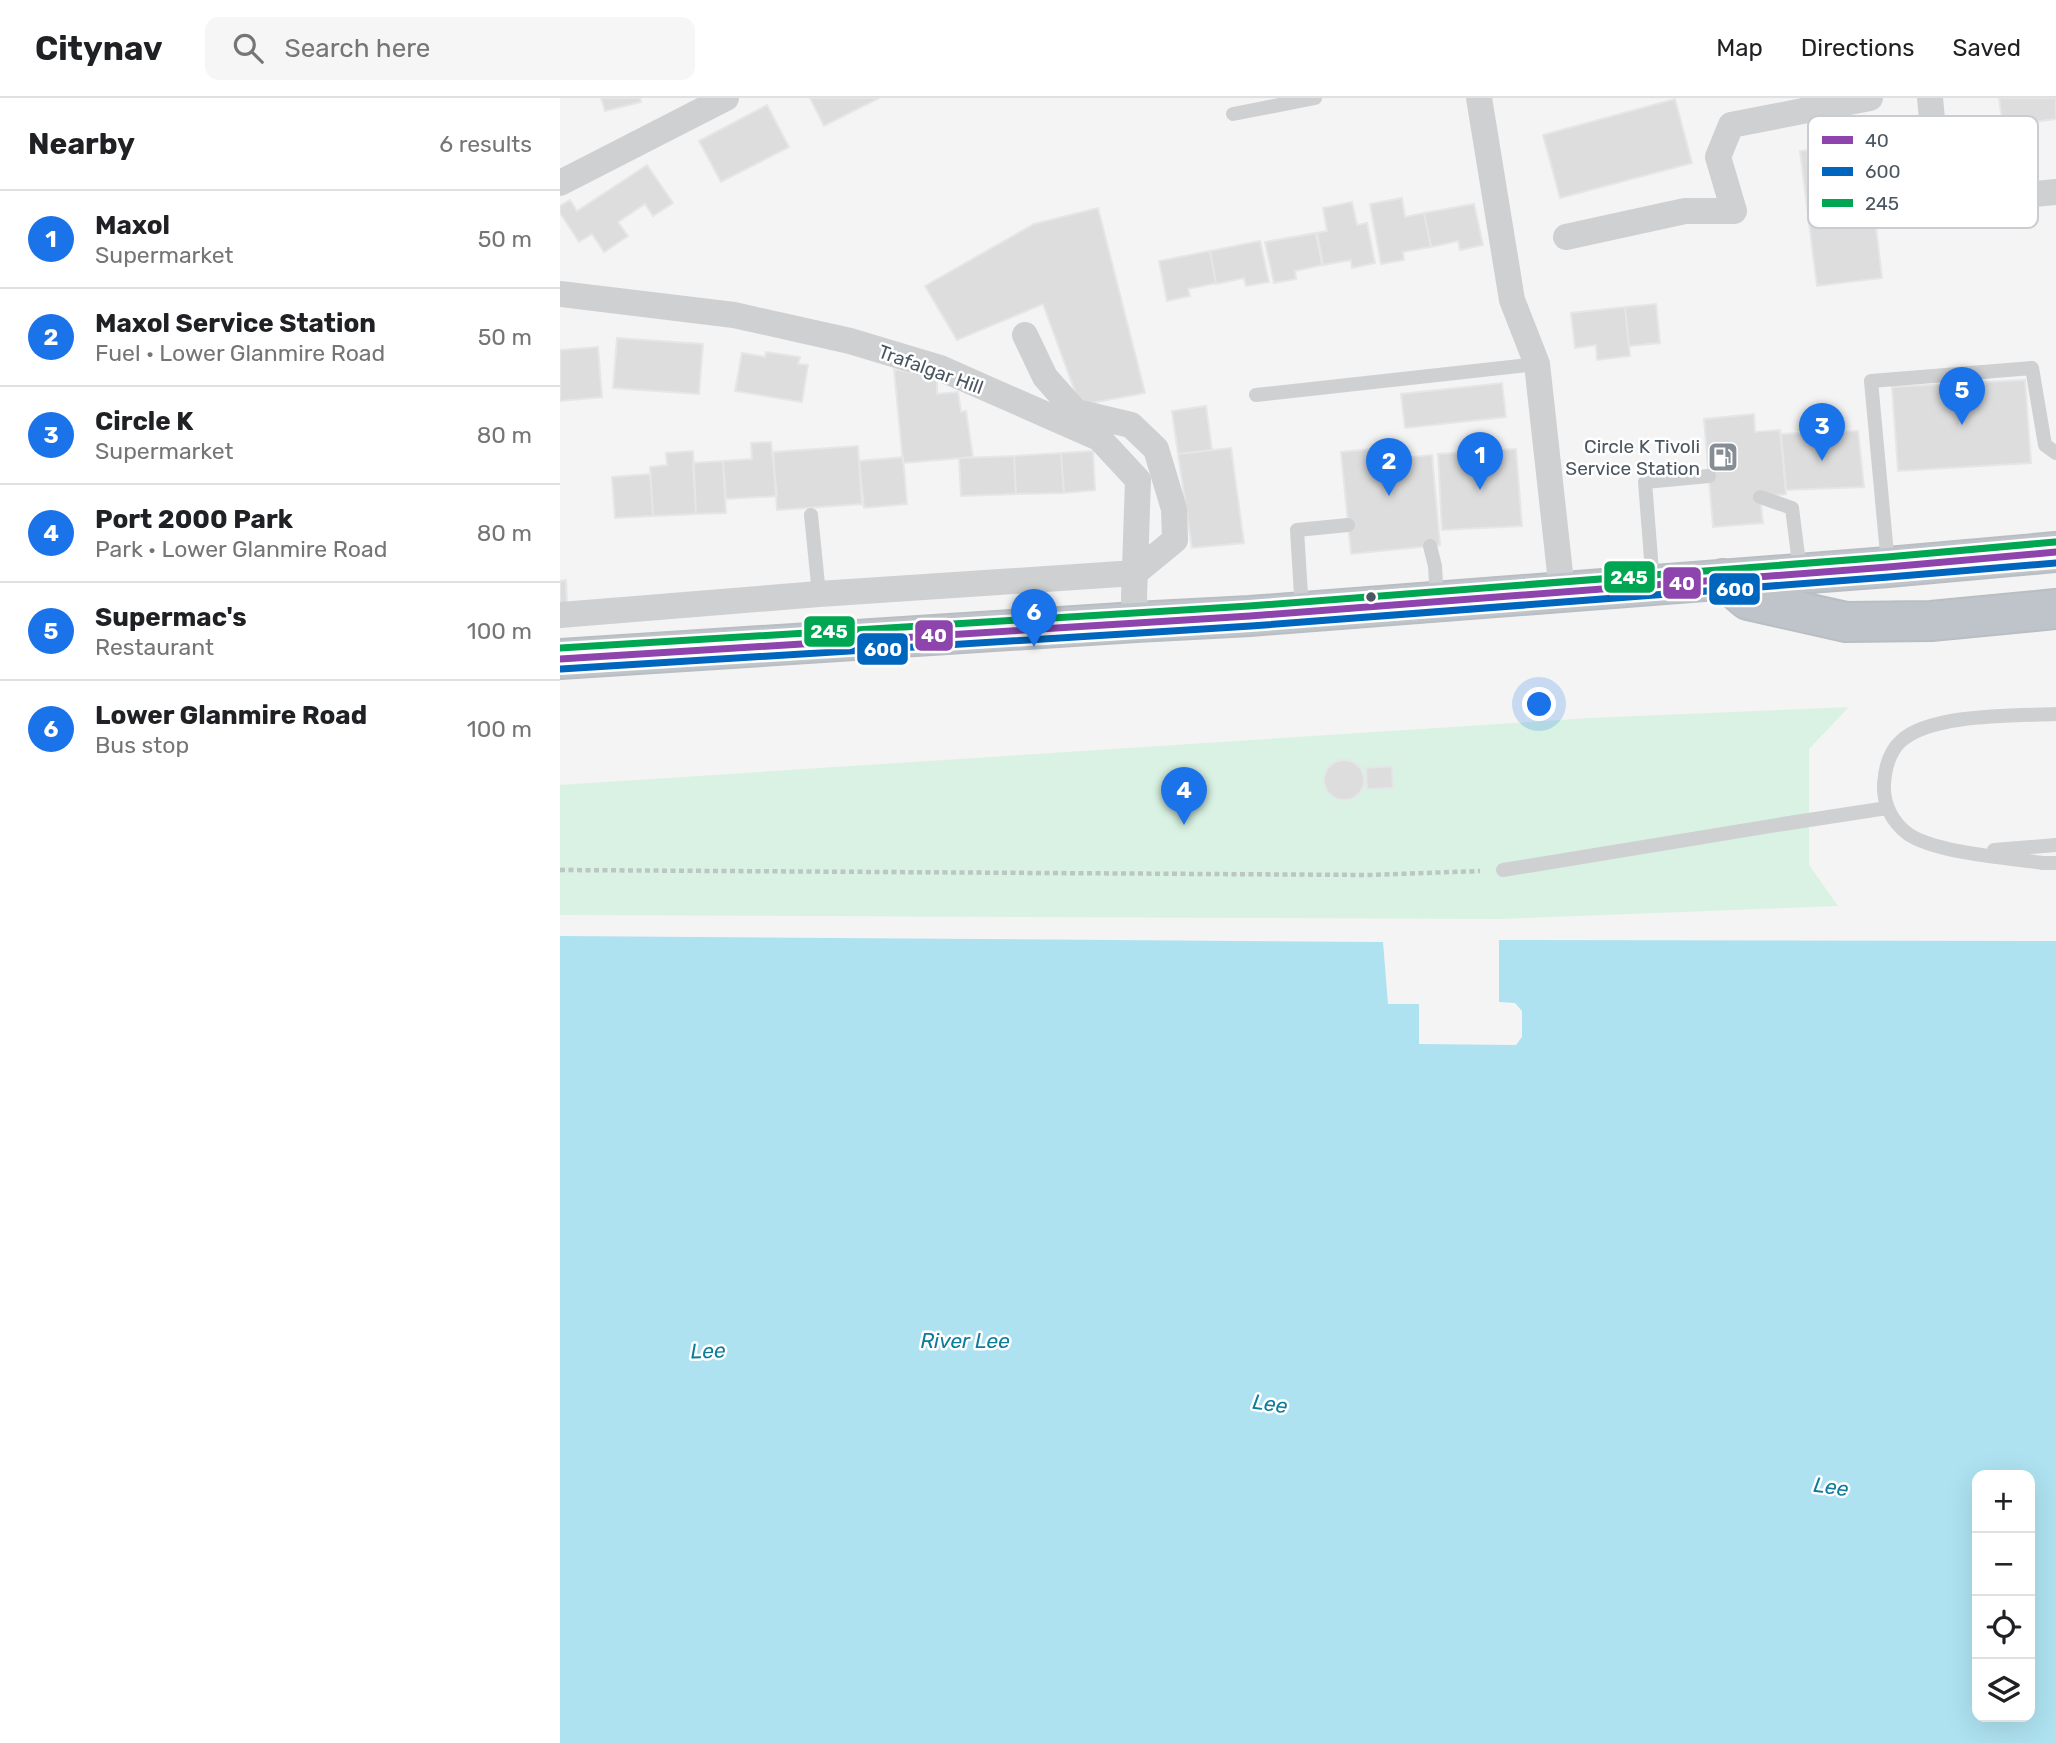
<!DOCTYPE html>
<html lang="en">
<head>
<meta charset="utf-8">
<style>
	:root { --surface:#fff; --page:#f6f6f6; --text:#202124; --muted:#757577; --line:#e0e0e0; --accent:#1a73e8 }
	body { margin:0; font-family:Rubik,sans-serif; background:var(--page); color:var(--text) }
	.controls { position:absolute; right:21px; bottom:21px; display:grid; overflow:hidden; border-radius:14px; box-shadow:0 7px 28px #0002 }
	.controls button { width:63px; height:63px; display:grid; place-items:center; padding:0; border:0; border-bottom:2px solid var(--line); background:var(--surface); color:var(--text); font:35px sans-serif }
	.you { position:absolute; left:980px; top:607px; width:24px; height:24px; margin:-18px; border:5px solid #fff; border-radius:50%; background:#1a73e8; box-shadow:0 0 0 10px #1a73e833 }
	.badge { display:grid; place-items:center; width:46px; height:46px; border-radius:50%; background:var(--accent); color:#fff; font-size:23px; font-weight:700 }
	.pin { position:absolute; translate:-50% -58px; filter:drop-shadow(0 2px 4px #0008) }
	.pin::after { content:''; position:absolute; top:37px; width:24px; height:21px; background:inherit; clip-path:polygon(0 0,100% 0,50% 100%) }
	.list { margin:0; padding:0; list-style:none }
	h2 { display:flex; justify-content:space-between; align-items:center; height:91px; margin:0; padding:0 28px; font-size:30px }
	h2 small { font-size:23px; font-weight:400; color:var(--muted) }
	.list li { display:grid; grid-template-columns:46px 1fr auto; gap:21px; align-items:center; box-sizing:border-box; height:98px; padding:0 28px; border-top:2px solid var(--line) }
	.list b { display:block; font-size:26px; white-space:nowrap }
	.list p { margin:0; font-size:23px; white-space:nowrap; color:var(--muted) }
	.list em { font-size:23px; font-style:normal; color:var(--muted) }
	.icon { flex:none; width:38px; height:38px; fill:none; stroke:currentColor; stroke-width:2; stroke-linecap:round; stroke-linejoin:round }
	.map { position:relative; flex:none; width:1496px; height:1645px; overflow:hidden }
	header { display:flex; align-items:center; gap:42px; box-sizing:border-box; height:98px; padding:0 35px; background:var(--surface); border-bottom:2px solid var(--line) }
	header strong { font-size:33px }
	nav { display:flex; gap:38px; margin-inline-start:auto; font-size:24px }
	.search { width:490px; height:63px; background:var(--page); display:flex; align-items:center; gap:18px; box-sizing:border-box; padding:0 24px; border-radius:14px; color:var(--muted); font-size:26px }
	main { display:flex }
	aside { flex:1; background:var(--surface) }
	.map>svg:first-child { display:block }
</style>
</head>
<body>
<header>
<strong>Citynav</strong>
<div class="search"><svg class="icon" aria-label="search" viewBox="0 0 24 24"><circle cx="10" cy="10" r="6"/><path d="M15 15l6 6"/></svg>Search here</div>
<nav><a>Map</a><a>Directions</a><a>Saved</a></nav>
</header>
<main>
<aside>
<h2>Nearby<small>6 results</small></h2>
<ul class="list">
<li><span class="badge">1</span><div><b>Maxol</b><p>Supermarket</p></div><em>50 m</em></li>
<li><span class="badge">2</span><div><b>Maxol Service Station</b><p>Fuel · Lower Glanmire Road</p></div><em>50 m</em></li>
<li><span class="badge">3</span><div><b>Circle K</b><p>Supermarket</p></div><em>80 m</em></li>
<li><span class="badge">4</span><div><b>Port 2000 Park</b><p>Park · Lower Glanmire Road</p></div><em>80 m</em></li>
<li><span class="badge">5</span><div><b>Supermac's</b><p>Restaurant</p></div><em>100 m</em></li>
<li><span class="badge">6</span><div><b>Lower Glanmire Road</b><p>Bus stop</p></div><em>100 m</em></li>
</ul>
</aside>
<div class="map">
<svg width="1496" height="1645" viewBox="0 0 1496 1645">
	<rect width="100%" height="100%" fill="#f4f4f4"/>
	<path fill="#d9f2e3" d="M1289 609 1249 651V767L1278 808 940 821 0 817V687L1030 620Z"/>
	<path fill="#aee2f0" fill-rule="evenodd" d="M0 838 823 844 828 906H859V946L956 947 962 939V913L955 905 939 904V842L1496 843V1645H0ZM1417 1377H1470V1619H1417Z"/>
	<path fill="#ddddde" stroke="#e5e6e7" stroke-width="2" d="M41 0H80L81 4 45 13Z
		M250 0H319L264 28Z
		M1439 0H1496V21L1443 28Z
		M1115 1 1132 65 1000 100 983 37Z
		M207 7 229 49 161 84 139 43Z
		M1306 45 1322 180 1257 188 1240 53Z
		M87 67 113 105 93 118 85 106 58 124 68 138 44 154 32 136 19 144 0 115V108L10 102 17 113Z
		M842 100 845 119 864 115 871 149 843 154 844 162 821 166 810 106Z
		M792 104 797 127 807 125 815 165 792 170 791 162 763 167 757 135 767 133 763 110Z
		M914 106 923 147 900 152 898 143 871 149 864 115Z
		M538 110 585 295 520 307 483 206 397 242 365 188 474 126Z
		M756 135 762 167 735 173 736 181 714 185 705 144Z
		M700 143 709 184 686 188 684 180 656 186 650 153Z
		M650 153 656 185 628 191 630 198 607 203 599 163Z
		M1096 206 1100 245 1069 248 1065 209Z
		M1065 209 1070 258 1037 262 1036 247 1015 250 1011 215Z
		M57 240 143 246 139 296 53 290Z
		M38 249 42 299 0 303V252Z
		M206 254 240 259 238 266 248 267 242 304 175 293 182 255 205 259Z
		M334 271 377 280V296L398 294 401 314 406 313 413 359 343 365Z
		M1465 282 1471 365 1338 373 1332 289Z
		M942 285 946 319 845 330 841 296Z
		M646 308 652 352 618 356 612 313Z
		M1194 316 1195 334 1220 332 1226 396 1200 399 1203 425 1153 429 1144 321Z
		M1298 333 1304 389 1226 392 1221 336Z
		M211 344 217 398 166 401 163 363 192 361 191 345Z
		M298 348 302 406 217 412 213 354Z
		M831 349 832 361 872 357 880 447 791 456 781 354Z
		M671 350 684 445 632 450 618 356Z
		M956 351 962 428 882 432 878 356Z
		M133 353 136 416 93 418 90 369 107 367 106 355Z
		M533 353 535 392 504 395 501 355Z
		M501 355 504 395 456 396 454 358Z
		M454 358 456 396 401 398 399 360Z
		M343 359 347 406 304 410 299 363Z
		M163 363 166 415 136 416 133 365Z
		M90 376 93 418 55 420 52 379Z
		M6 482 7 508H0V483Z
		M764 682a20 20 0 1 1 40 0a20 20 0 1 1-40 0Z
		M832 668 833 690 807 691 806 670Z"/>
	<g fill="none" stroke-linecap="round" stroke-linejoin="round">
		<g stroke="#b9bec3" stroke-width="42">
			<path id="highway" d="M1163 481 1188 502 1286 524 1371 523 1496 511
				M0 561 576 524 690 518 1328 469 1496 454"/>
		</g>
		<path stroke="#bcc7c4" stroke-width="4.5" stroke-dasharray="5 3.5" stroke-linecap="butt" d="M0 772 809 777 920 773"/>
		<path stroke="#ced0d2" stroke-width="14" d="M673 16 755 0
			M696 297 977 266
			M1200 399 1232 410 1240 473
			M251 417 259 496
			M870 448 875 468 877 502
			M1328 467 1311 283 1472 270 1485 347 1496 355
			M1093 486 1085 384 1149 378
			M742 513 737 432 788 427
			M1496 616C1456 618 1371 615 1341 643 1329 654 1325 671 1324 686 1323 706 1332 724 1348 736 1376 755 1448 760 1483 765H1496
			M1434 752 1496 747
			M943 772 1223 726 1327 710"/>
		<path stroke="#ced0d2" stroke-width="26" d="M919 0 952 202 977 266 1002 493
			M1370 0 1380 105 1496 94
			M0 85 166 0
			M1006 139 1125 113H1174L1158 59 1171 27 1310 0
			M0 196 174 217 290 243 380 270 539 340 578 382 574 500 576 524
			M0 517 259 496 575 475 615 442 614 411 596 351 571 327 516 314 485 279 465 237"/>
		<use href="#highway" stroke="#bec4c9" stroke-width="38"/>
		<g stroke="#fff" stroke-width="12">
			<path id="bus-1" d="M0 561 690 518 1328 469 1496 454"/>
		</g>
		<g stroke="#fff" stroke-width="12">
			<path id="bus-2" d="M1 571 691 528 1329 479 1496 465"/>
		</g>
		<g stroke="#fff" stroke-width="12">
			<path id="bus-3" d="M0 550 689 508 1327 459 1495 444"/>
		</g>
		<use href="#bus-1" stroke="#8e44ad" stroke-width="7"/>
		<use href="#bus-2" stroke="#0065bd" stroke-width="7"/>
		<use href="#bus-3" stroke="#00a651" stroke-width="7"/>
	</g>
	<defs>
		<g id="fuel-square" transform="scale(1.575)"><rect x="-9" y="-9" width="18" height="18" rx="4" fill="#868d94" stroke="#fff"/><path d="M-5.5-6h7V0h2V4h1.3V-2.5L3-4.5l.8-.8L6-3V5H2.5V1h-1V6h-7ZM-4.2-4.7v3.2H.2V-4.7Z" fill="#fff"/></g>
	</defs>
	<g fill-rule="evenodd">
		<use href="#fuel-square" x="1163" y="359"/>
	</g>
	<circle fill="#4a5661" stroke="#fff" stroke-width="2.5" cx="811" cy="499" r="6"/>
	<g text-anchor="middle" stroke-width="5" stroke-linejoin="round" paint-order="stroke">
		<g font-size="19" fill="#4a5661" stroke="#fff">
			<text transform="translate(371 271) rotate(20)" y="7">Trafalgar Hill</text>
		</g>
		<g font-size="19" fill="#4a5661" stroke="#fff" text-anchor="end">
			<text x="1140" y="355">Circle K Tivoli<tspan x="1140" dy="22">Service Station</tspan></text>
		</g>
		<g font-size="21" font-style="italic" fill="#0c7c9b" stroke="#fff">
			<text x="405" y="1250">River Lee</text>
			<text transform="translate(148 1253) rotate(-2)" y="7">Lee</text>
			<text transform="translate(710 1306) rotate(8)" y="7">Lee</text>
			<text transform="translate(1271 1389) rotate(8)" y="7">Lee</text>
		</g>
	</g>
	<rect x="1248" y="18" width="230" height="112" rx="10" fill="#fff" stroke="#c9ccd0" stroke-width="2"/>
	<rect x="1262" y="38" width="31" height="8" fill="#8e44ad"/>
	<rect x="1262" y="69" width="31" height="9" fill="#0065bd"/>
	<rect x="1262" y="101" width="31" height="8" fill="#00a651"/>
	<g font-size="19" fill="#4a5661">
		<text x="1305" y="49">40</text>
		<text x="1305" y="80">600</text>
		<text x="1305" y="112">245</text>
	</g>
	<g stroke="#fff" stroke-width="2.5">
		<rect x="1043" y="462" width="53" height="34" rx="7" fill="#00a651"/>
		<rect x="1102" y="468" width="40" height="34" rx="7" fill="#8e44ad"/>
		<rect x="1148" y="474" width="53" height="34" rx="7" fill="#0065bd"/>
		<rect x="243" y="517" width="53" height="33" rx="7" fill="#00a651"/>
		<rect x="354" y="521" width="40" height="33" rx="7" fill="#8e44ad"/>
		<rect x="296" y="534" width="53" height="34" rx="7" fill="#0065bd"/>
	</g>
	<g font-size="19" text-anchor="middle" font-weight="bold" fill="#fff">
		<text x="1069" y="486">245</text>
		<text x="1122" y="492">40</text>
		<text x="1175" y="498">600</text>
		<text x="269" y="540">245</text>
		<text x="374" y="544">40</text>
		<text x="323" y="558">600</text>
	</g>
</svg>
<div class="controls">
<button>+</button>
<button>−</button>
<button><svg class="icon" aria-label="locate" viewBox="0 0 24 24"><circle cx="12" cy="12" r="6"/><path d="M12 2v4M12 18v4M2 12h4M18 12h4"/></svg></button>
<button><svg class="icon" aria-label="layers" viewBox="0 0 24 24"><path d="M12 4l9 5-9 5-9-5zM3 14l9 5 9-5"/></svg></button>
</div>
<div class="you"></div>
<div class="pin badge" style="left:920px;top:392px">1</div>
<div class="pin badge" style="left:829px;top:398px">2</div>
<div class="pin badge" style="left:1262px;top:363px">3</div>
<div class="pin badge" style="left:624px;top:727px">4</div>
<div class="pin badge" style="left:1402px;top:327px">5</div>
<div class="pin badge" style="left:474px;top:549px">6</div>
</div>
</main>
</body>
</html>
